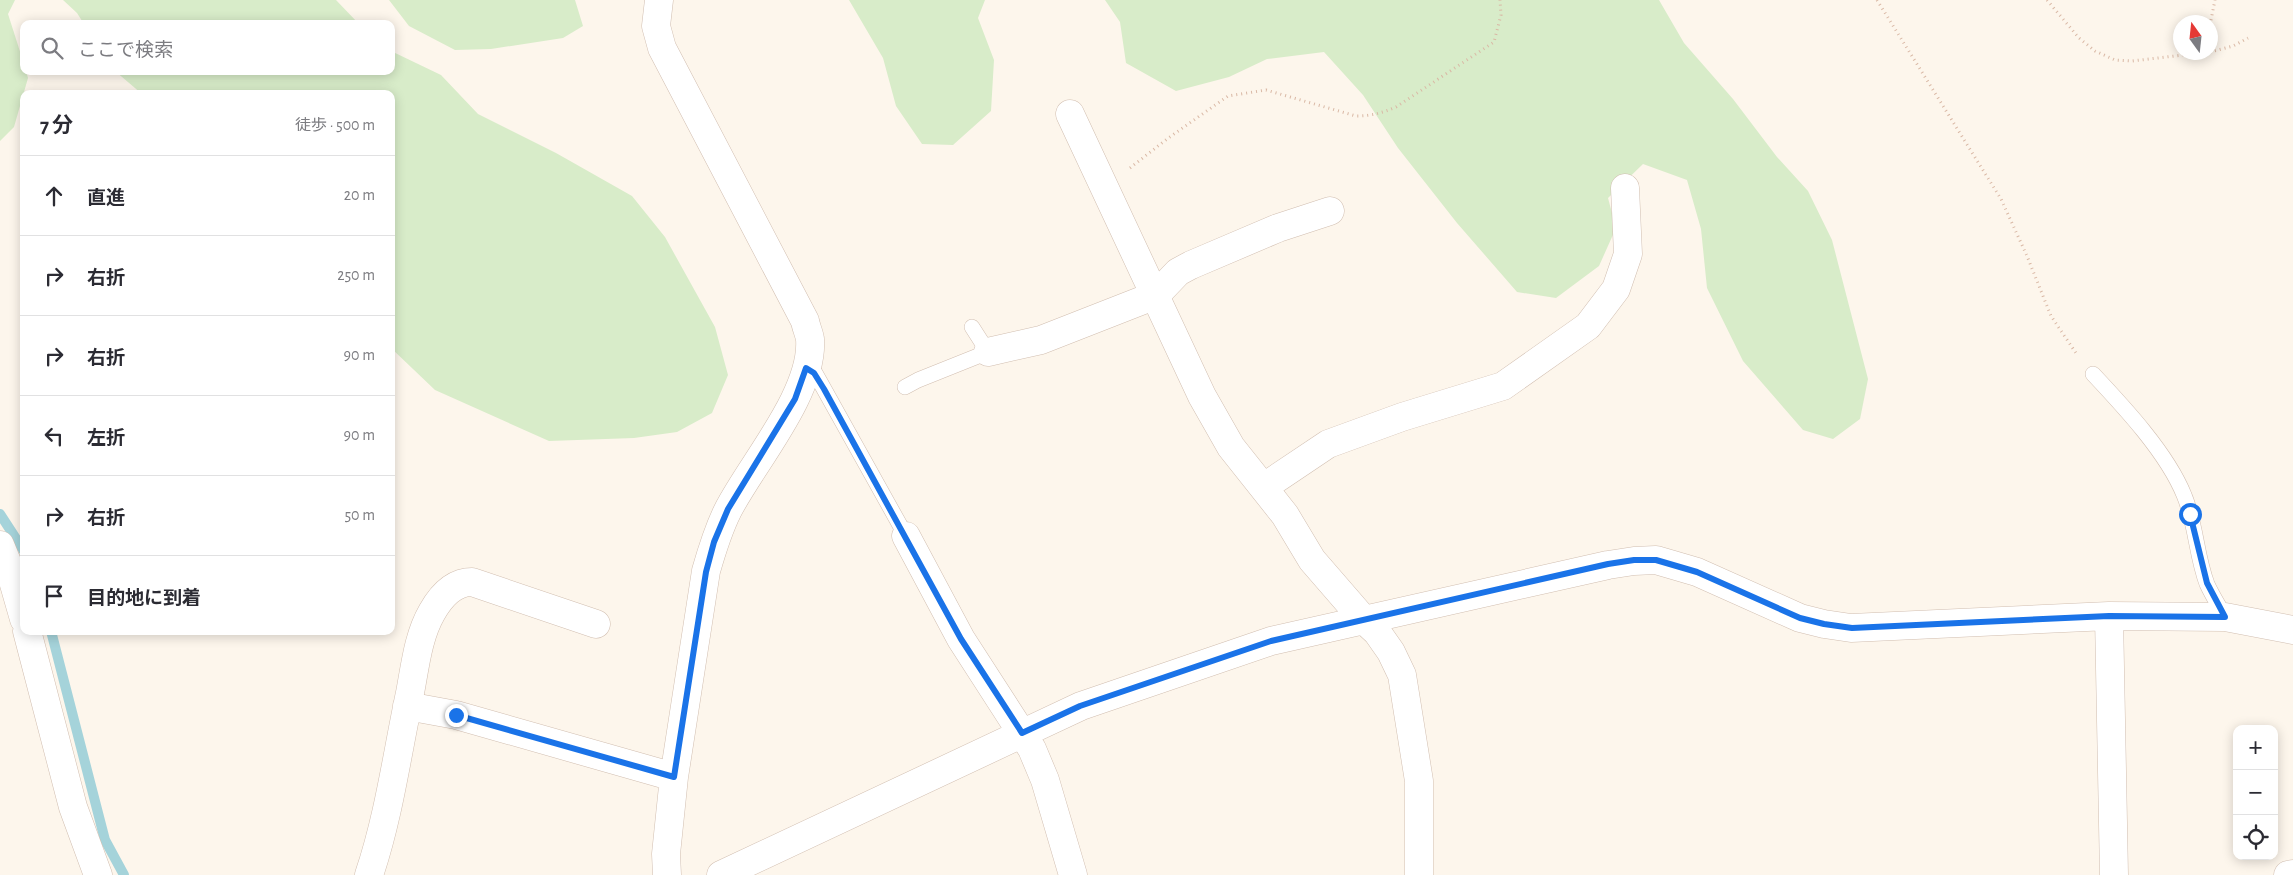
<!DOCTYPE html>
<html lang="ja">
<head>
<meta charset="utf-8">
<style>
	:root { --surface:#fff; --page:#f7f7f7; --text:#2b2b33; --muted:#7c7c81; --line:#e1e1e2 }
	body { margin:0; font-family:"Alegreya Sans","Noto Sans JP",sans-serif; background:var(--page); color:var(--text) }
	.controls { position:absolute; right:15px; bottom:15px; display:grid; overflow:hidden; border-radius:10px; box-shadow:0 2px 12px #0003 }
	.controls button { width:45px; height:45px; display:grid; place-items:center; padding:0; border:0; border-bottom:1px solid var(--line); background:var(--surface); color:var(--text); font:25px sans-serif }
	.compass { position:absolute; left:2173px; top:15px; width:45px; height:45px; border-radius:50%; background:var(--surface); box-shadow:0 2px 12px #0003; rotate:345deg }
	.stop { position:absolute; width:15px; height:15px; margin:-11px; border:4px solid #1a73e8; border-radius:50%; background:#fff }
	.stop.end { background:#1a73e8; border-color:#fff; box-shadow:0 1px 5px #0008 }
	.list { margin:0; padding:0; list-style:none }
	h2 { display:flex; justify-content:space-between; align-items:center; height:65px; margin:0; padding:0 20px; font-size:21px }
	h2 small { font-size:16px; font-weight:400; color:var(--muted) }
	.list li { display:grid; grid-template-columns:32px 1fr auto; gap:15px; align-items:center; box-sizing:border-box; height:80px; padding:0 20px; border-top:1px solid var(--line) }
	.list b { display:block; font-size:19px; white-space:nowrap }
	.list em { font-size:16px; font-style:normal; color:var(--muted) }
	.icon { flex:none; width:28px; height:28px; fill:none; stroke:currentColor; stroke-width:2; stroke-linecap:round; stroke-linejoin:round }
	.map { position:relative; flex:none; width:2293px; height:875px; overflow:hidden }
	.search { position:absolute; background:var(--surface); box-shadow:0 2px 12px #0003; left:20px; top:20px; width:375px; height:55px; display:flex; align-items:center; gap:12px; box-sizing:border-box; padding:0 18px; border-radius:10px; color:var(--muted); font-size:19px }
	.panel { position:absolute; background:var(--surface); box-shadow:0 2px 12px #0003; left:20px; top:90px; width:375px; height:545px; border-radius:10px }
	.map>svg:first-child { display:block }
</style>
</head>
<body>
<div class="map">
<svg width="2293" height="875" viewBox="0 0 2293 875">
	<rect width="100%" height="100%" fill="#fdf6ec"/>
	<path fill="#d8ecc9" d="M0 0H15L8 14 24 64V71H26L28 78 14 127 0 141Z
		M63 0H336L359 24H84L77 13Z
		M389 0H575L583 26 563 38 491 49 455 50 409 26Z
		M849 0H985L978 18 994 60 991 111 953 145 922 144 896 106 883 58Z
		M1105 0H1659L1684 43 1733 99 1777 157 1808 191 1832 240 1868 379 1860 419 1833 439 1803 430 1743 361 1707 288 1701 229 1687 180 1643 164 1608 198 1616 228 1599 266 1556 298 1517 292 1457 223 1398 148 1363 95 1324 52 1267 59 1229 77 1176 91 1126 63 1120 22Z
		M391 51 441 75 478 114 556 153 632 196 665 237 715 327 728 375 712 413 677 432 634 438 549 441 435 390 391 348V94H142L115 71H391Z"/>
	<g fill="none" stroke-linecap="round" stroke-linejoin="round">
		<path stroke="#a5d3da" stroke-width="10" d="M0 514 24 551
			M51 631 105 840 124 875"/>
		<g stroke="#d1beb0" stroke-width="16">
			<path id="lane" d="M806 368 815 373 824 389 906 536
				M2093 374C2124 407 2167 453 2184 495 2196 523 2196 555 2207 584 2212 595 2219 606 2225 617
				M905 387 918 380 988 352 972 327"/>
		</g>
		<g stroke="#d1beb0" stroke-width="29">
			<path id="street" d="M659 0 656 26 662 48 805 321C806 327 809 333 810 339 814 393 752 463 728 510 718 530 712 550 706 571L674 777 666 854 667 875
				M1070 114 1202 396 1231 447 1285 515 1312 560 1364 620 1377 632 1391 652 1402 675 1419 781V875
				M988 352 1041 340 1156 295 1178 272 1191 265 1278 228 1330 211
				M1264 487 1328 444 1402 417 1503 386 1588 326 1616 289 1628 254 1625 188
				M906 536 961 639 1032 749 1045 780 1073 875
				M0 545 9 567 24 619
				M2109 616 2114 875
				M27 631 73 807 98 875
				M407 706 456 715 674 777
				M369 875C389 816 397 754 410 693 415 667 418 636 432 612 441 596 453 582 472 582L596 624
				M721 875 1081 706 1271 641 1608 565 1634 561 1656 560 1697 572 1800 618 1824 624 1851 628 2109 616 2225 617 2293 630
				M2288 875 2293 874"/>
		</g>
		<path stroke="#d9b8a5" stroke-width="3" stroke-dasharray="1 4" stroke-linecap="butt" d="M1877 0 2001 199 2027 256 2051 316 2078 356
			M2047 0 2079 38 2095 51 2115 60 2132 61 2209 52
			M2210 25 2215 0
			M2210 52 2233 46 2248 38
			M1130 168 1167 139 1228 96 1266 90 1356 116C1371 116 1382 113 1396 107L1494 42 1501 15 1500 0"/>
		<use href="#lane" stroke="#fff" stroke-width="15"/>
		<use href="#street" stroke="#fff" stroke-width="28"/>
	</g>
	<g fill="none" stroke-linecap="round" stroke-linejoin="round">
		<path stroke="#1a73e8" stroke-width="6" d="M456 715 674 777 706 572 714 542 728 509 795 399 806 368 814 373 824 389 961 639 1022 733 1080 706 1271 641 1608 564 1634 560H1656L1697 572 1800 618 1824 624 1852 628 2109 616 2225 617 2207 583 2190 514"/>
	</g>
</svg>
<div class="controls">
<button>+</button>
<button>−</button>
<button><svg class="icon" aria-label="locate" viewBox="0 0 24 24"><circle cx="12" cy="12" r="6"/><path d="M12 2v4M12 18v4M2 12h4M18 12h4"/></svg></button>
</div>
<svg class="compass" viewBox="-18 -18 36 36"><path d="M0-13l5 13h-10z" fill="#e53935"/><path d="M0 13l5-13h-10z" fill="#7c7c81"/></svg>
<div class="stop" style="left:2190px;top:514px"></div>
<div class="stop end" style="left:456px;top:715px"></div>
<div class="search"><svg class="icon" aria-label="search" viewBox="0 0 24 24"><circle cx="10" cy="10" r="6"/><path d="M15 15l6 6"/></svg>ここで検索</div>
<section class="panel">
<h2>7 分<small>徒歩 · 500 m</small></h2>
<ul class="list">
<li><svg class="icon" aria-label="ahead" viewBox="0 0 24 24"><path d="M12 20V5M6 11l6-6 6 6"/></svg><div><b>直進</b></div><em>20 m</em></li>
<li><svg class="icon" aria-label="right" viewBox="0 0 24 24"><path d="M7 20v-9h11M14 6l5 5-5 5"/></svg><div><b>右折</b></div><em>250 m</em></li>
<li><svg class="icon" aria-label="right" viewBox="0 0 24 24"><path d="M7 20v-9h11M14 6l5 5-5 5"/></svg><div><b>右折</b></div><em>90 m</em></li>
<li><svg class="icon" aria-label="left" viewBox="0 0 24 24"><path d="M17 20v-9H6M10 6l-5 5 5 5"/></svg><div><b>左折</b></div><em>90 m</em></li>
<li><svg class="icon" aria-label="right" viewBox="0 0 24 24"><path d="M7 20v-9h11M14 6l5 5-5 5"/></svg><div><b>右折</b></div><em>50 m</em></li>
<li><svg class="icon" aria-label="arrive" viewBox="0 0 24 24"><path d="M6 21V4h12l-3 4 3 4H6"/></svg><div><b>目的地に到着</b></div></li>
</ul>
</section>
</div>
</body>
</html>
